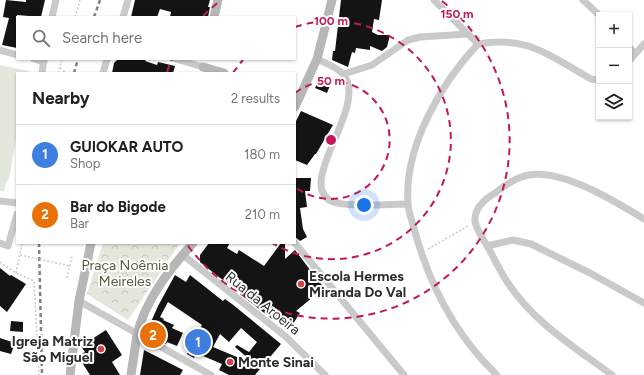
<!DOCTYPE html>
<html lang="en">
<head>
<meta charset="utf-8">
<style>
	:root { --surface:#fff; --page:#f6f6f6; --text:#202124; --muted:#757577; --line:#e0e0e0; --accent:#7c3aed }
	body { margin:0; font-family:Figtree,sans-serif; background:var(--page); color:var(--text) }
	.controls { position:absolute; right:12px; top:12px; display:grid; overflow:hidden; border-radius:0px; box-shadow:0 1px 3px #0004 }
	.controls button { width:36px; height:36px; display:grid; place-items:center; padding:0; border:0; border-bottom:1px solid var(--line); background:var(--surface); color:var(--text); font:20px sans-serif }
	.you { position:absolute; left:364px; top:205px; width:14px; height:14px; margin:-10px; border:3px solid #fff; border-radius:50%; background:#1a73e8; box-shadow:0 0 0 6px #1a73e833 }
	.badge { display:grid; place-items:center; width:26px; height:26px; border-radius:50%; background:var(--accent); color:#fff; font-size:13px; font-weight:700 }
	.pin { position:absolute; translate:-50% -50%; border:2px solid #fff; box-shadow:0 1px 4px #0006 }
	.list { margin:0; padding:0; list-style:none }
	h2 { display:flex; justify-content:space-between; align-items:center; height:52px; margin:0; padding:0 16px; font-size:17px }
	h2 small { font-size:13px; font-weight:400; color:var(--muted) }
	.list li { display:grid; grid-template-columns:26px 1fr auto; gap:12px; align-items:center; box-sizing:border-box; height:60px; padding:0 16px; border-top:1px solid var(--line) }
	.list b { display:block; font-size:15px; white-space:nowrap }
	.list p { margin:0; font-size:13px; white-space:nowrap; color:var(--muted) }
	.list em { font-size:13px; font-style:normal; color:var(--muted) }
	.icon { flex:none; width:22px; height:22px; fill:none; stroke:currentColor; stroke-width:2; stroke-linecap:round; stroke-linejoin:round }
	.map { position:relative; flex:none; width:644px; height:375px; overflow:hidden }
	.search { position:absolute; background:var(--surface); box-shadow:0 1px 3px #0004; left:16px; top:16px; width:280px; height:44px; display:flex; align-items:center; gap:10px; box-sizing:border-box; padding:0 14px; border-radius:0px; color:var(--muted); font-size:15px }
	.panel { position:absolute; background:var(--surface); box-shadow:0 1px 3px #0004; left:16px; top:72px; width:280px; height:172px; border-radius:0px }
	.map>svg:first-child { display:block }
</style>
</head>
<body>
<div class="map">
<svg width="644" height="375" viewBox="0 0 644 375">
	<defs>
		<pattern id="park-crowns" width="20" height="18" patternUnits="userSpaceOnUse"><rect width="20" height="18" fill="#e2e9dc"/><path d="M2 6a3 3 0 1 1 6 0M12 15a3 3 0 1 1 6 0" fill="none" stroke="#c2c8bd"/></pattern>
	</defs>
	<rect width="100%" height="100%" fill="#fff"/>
	<path fill="url(#park-crowns)" d="M103 243H180L128 320 87 294Z"/>
	<path fill="#e2e9dc" d="M0 65 29 71V73H17V134L9 179 6 182 4 192 0 191Z"/>
	<path fill="#141414" fill-rule="evenodd" d="M6 0 26 2V0H45L41 17 17 15V48L2 45 9 18 3 17Z
		M135 0H210L208 7H210L208 17H170L171 12 160 9 157 17H131Z
		M341 0H382L379 20 374 19 372 32 378 35H390L387 47 382 51 370 46V50L356 48 355 53 352 52 348 67 332 60 333 51H335Z
		M118 59H146L145 61 157 65 158 62 175 66 173 73H112L114 63Z
		M320 78 331 83 327 93 315 88Z
		M301 111 333 125 316 154H315L307 165 295 160V123Z
		M295 178H311L310 191H305L307 207 300 208 303 229 307 237 300 241 295 237Z
		M209 243H230L227 248 237 254 239 250 264 266 281 243H285V259L295 250 324 288 296 311 300 313 289 330 272 317V319L240 294 242 291 220 278 200 262V255Z
		M0 268 10 276 11 275 26 284 7 312 0 306Z
		M175 275 186 282 190 275 223 301 225 299 232 304 281 344 255 375H229L219 370 222 364 196 353 194 358 187 354 202 325 168 302 160 317 164 319 163 320 174 325 172 328 183 333 177 346 167 342 166 344 162 342 148 334 147 331 158 306ZM241 328 257 342 249 352 237 345 235 347 256 365 213 347 220 334 229 342Z
		M11 321 23 322V332L10 331Z
		M106 330 122 355 112 362 120 375H90L78 356 85 352 81 346Z
		M0 338 15 343 11 354 0 351Z
		M144 350 183 370 180 375H140Z"/>
	<g fill="none" stroke-linecap="round" stroke-linejoin="round">
		<path stroke="#cacaca" stroke-width="1.5" stroke-dasharray="2 2" stroke-linecap="butt" d="M75 17 80 0
			M60 68 66 73
			M58 73 62 59
			M428 249 468 226
			M0 262 16 273 34 281 39 375
			M16 273 22 244
			M67 278 72 256"/>
		<path stroke="#cacaca" stroke-width="7" d="M434 0 478 44
			M583 0 599 15
			M52 17 56 0
			M123 17 128 0
			M478 44C441 83 404 147 408 203 408 212 413 223 415 232 430 286 456 336 497 375
			M478 44C528 35 550 56 591 79L599 80
			M629 47 635 54
			M0 50 17 55
			M34 59 44 62
			M176 59 203 67
			M317 59C325 63 337 67 343 74 370 105 295 182 331 201 344 208 391 204 407 204
			M629 61 644 44
			M42 73 44 59
			M103 73 107 59
			M344 74 372 65 408 40 420 37 468 34
			M0 201 17 203
			M0 243 8 246 17 214
			M295 243 404 375
			M487 246 513 240 531 244 590 273 644 303
			M183 255 285 336 325 375
			M79 301 211 375
			M612 375C576 348 533 322 508 283 501 273 496 262 490 251 486 243 476 230 475 221 474 208 485 199 495 193 505 185 516 177 529 175 563 169 616 202 644 219"/>
		<path stroke="#b7b7b7" stroke-width="9" d="M214 17 218 0
			M203 67 224 73
			M295 107 317 59 332 0
			M70 375 79 301 91 243
			M131 375C133 362 135 348 137 335 145 300 170 269 193 243"/>
		<path stroke="#828282" stroke-width="2.5" stroke-dasharray="4 3" stroke-linecap="butt" d="M94 17 100 0
			M74 73 78 59
			M39 243 42 375"/>
		<path stroke="#cacaca" stroke-width="1.5" stroke-dasharray="2 2" stroke-linecap="butt" d="M20 255 70 266"/>
	</g>
	<g fill="none" stroke="#c2185b" stroke-width="2" stroke-dasharray="7 5">
		<path d="M295 93A59 59 0 1 1 295 187"/>
		<path d="M233 73A119 119 0 0 1 243 60M295 27A119 119 0 1 1 272 243"/>
		<path d="M167 72A178 178 0 0 1 172 59M203 16A178 178 0 0 1 220 1M442 1A178 178 0 1 1 186 243"/>
	</g>
	<g fill="#d0424b" stroke="#fff" stroke-width="1.5">
		<circle cx="301" cy="284" r="4"/>
		<circle cx="101" cy="349" r="4"/>
		<circle cx="230" cy="362" r="4"/>
	</g>
	<g text-anchor="middle" stroke-width="4" stroke-linejoin="round" paint-order="stroke">
		<g font-size="14" fill="#506340" stroke="#fff">
			<text x="125" y="270">Praça Noêmia<tspan x="125" dy="16">Meireles</tspan></text>
		</g>
		<g font-size="14" font-weight="bold" fill="#2d2d2d" stroke="#fff" text-anchor="start">
			<text x="309" y="281">Escola Hermes<tspan x="309" dy="16">Miranda Do Val</tspan></text>
			<text x="93" y="346" text-anchor="end">Igreja Matriz<tspan x="93" dy="16">São Miguel</tspan></text>
			<text x="238" y="367">Monte Sinai</text>
		</g>
		<g font-size="14" fill="#2d2d2d" stroke="#fff">
			<text transform="translate(263 303) rotate(39)" y="5">Rua da Aroeira</text>
		</g>
	</g>
	<circle cx="331" cy="140" r="6" fill="#c2185b" stroke="#fff" stroke-width="2"/>
	<g font-size="12" text-anchor="middle" font-weight="bold" fill="#c2185b" stroke="#fff" stroke-width="4" stroke-linejoin="round" paint-order="stroke">
		<text x="457" y="18">150 m</text>
		<text x="331" y="25">100 m</text>
		<text x="331" y="85">50 m</text>
	</g>
</svg>
<div class="controls">
<button>+</button>
<button>−</button>
<button><svg class="icon" aria-label="layers" viewBox="0 0 24 24"><path d="M12 4l9 5-9 5-9-5zM3 14l9 5 9-5"/></svg></button>
</div>
<div class="you"></div>
<div class="pin badge" style="left:198px;top:342px;background:#3f7fe0">1</div>
<div class="pin badge" style="left:153px;top:335px;background:#e8710a">2</div>
<div class="search"><svg class="icon" aria-label="search" viewBox="0 0 24 24"><circle cx="10" cy="10" r="6"/><path d="M15 15l6 6"/></svg>Search here</div>
<section class="panel">
<h2>Nearby<small>2 results</small></h2>
<ul class="list">
<li><span class="badge" style="background:#3f7fe0">1</span><div><b>GUIOKAR AUTO</b><p>Shop</p></div><em>180 m</em></li>
<li><span class="badge" style="background:#e8710a">2</span><div><b>Bar do Bigode</b><p>Bar</p></div><em>210 m</em></li>
</ul>
</section>
</div>
</body>
</html>
